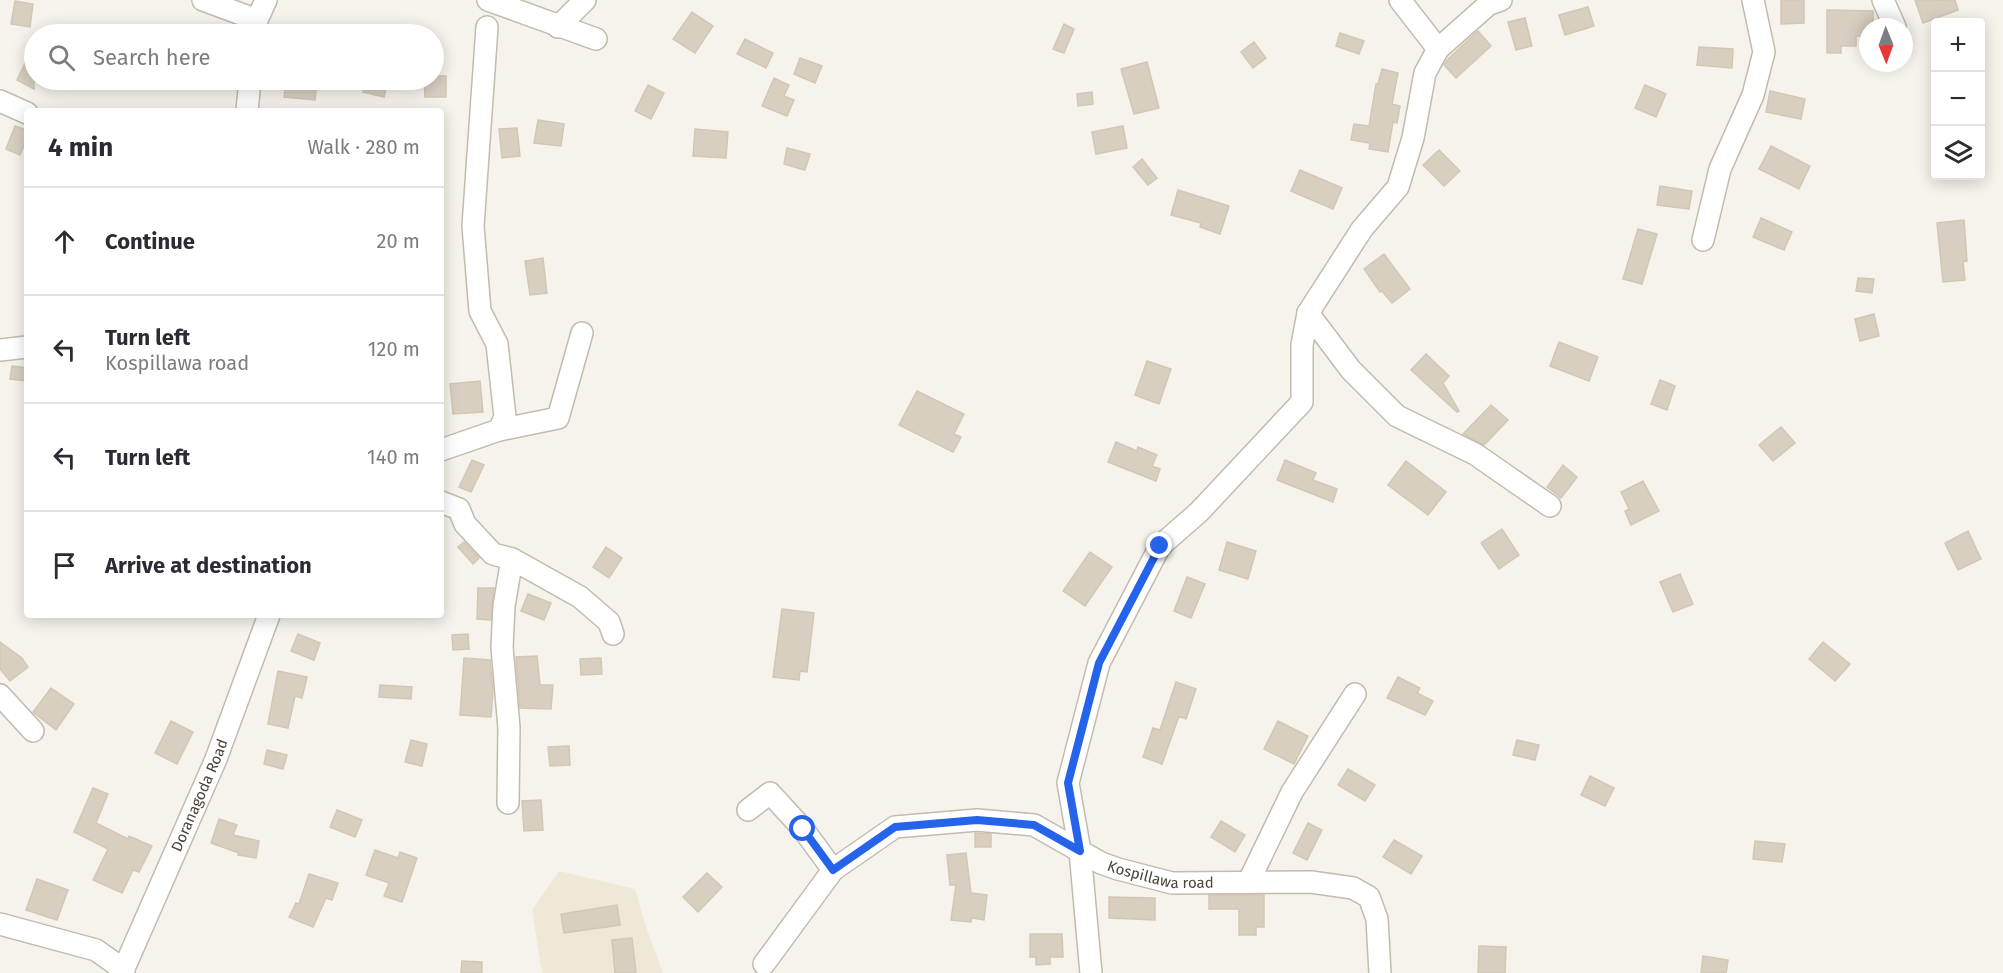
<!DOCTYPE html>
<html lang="en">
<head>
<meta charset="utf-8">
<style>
	:root { --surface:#fff; --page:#f7f7f7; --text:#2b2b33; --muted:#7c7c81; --line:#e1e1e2 }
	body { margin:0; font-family:"Fira Sans",sans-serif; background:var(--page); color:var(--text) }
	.controls { position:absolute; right:18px; top:18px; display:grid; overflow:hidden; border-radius:6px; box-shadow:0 3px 15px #0003 }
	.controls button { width:54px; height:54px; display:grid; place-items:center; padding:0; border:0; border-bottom:2px solid var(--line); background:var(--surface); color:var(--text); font:30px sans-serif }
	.compass { position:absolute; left:1859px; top:18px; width:54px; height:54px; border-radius:50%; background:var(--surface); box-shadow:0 3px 15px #0003; rotate:179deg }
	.stop { position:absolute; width:18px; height:18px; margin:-14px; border:4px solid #2563eb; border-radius:50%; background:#fff }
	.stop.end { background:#2563eb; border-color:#fff; box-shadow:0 2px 6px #0008 }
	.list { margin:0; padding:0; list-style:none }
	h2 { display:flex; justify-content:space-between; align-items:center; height:78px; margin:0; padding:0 24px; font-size:26px }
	h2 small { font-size:20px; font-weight:400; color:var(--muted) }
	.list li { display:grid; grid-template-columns:39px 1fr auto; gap:18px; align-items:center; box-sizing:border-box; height:108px; padding:0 24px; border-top:2px solid var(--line) }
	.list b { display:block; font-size:22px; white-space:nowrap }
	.list p { margin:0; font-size:20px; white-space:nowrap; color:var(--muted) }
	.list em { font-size:20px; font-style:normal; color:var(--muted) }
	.icon { flex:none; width:33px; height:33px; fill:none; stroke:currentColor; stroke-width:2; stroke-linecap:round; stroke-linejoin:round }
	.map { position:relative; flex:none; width:2003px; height:973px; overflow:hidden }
	.search { position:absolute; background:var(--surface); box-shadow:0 3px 15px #0003; left:24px; top:24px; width:420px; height:66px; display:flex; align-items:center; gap:15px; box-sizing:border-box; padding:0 21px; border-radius:33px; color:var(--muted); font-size:22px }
	.panel { position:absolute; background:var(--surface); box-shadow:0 3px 15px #0003; left:24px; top:108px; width:420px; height:510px; border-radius:6px }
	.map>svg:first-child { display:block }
</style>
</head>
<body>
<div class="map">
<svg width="2003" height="973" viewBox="0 0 2003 973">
	<rect width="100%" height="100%" fill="#f6f3ec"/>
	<path fill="#efe8d6" d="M559 871 635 889 647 930 663 973H542L532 910Z"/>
	<path fill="#d8cfc1" stroke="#d3c7b4" stroke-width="1.5" d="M1781 0H1804V23L1781 24Z
		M1915 0H1955L1958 10 1923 23Z
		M15 1 33 4 30 27 11 24Z
		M1588 7 1594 26 1565 35 1559 15Z
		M1827 10 1873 11V27H1868V36H1856V46H1841V53H1827Z
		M692 12 713 26 695 53 673 39Z
		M1525 18 1532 46 1516 50 1508 22Z
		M1064 24 1074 29 1064 53 1053 49Z
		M1478 31 1491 46 1456 78 1444 65 1447 60Z
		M1340 33 1364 41 1359 54 1336 46Z
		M745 39 773 53 766 68 737 54Z
		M1254 42 1266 58 1253 68 1241 52Z
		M34 45V89L17 80Z
		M1699 47 1733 49 1732 68 1697 65Z
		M800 58 822 66 815 83 794 74Z
		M1147 62 1159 108 1134 114 1121 69Z
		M1382 69 1398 73 1392 104 1400 106 1397 123 1393 122 1388 152 1369 149 1370 143 1351 140 1354 124 1369 126 1376 84H1378Z
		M434 76H446V97H425L424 80H434Z
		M774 78 789 85 784 96 794 100 787 116 762 106Z
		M286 80 317 81 315 100 284 97Z
		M366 80H388L384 97 363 92Z
		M648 85 664 93 651 119 635 111Z
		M1645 85 1666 94 1656 117 1635 108Z
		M1770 91 1805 99 1801 119 1766 112Z
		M1092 92 1093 104 1078 106 1077 94Z
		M538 120 564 124 561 146 534 143Z
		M15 126 27 130V138L20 155 6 149Z
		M1123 126 1127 148 1096 154 1092 132Z
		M517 128 520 156 502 158 499 129Z
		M695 129 728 132 726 158 693 156Z
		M1771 146 1810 166 1799 189 1759 169Z
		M787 148 810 154 805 170 784 164Z
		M1439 150 1460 171 1444 186 1423 165Z
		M1142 159 1157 178 1148 185 1133 167Z
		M1300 170 1342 188 1333 209 1291 191Z
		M1660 186 1692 191 1689 209 1657 205Z
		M1178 190 1229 206 1220 234 1200 227 1201 223 1171 215Z
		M1761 218 1792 232 1784 250 1753 237Z
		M1964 220 1967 261 1963 262 1965 280 1943 282 1937 223Z
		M1638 229 1657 234 1642 284 1623 279Z
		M1384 254 1410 289 1392 303 1382 291 1380 292 1364 269Z
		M543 258 547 293 530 295 525 261Z
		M1858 278 1874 279 1872 293 1856 291Z
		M1874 314 1879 336 1860 341 1855 319Z
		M1559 342 1598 357 1589 381 1550 366Z
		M1426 354 1449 376 1443 383 1459 411 1457 412 1411 370Z
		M1147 361 1171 369 1159 404 1135 395Z
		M12 366 27 368V381L10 379Z
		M1660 380 1675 386 1667 410 1651 404Z
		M480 381 483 412 453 414 450 384Z
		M917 391 964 414 954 434 961 437 953 452 899 425Z
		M1491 405 1508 420 1484 445 1463 434Z
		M1781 427 1795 443 1773 461 1759 445Z
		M1116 442 1137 451 1138 447 1157 455 1152 466 1160 469 1156 481 1108 462Z
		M472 460 484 465 471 492 459 487Z
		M1285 460 1316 473 1313 480 1337 489 1333 502 1277 480Z
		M1406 461 1446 492 1428 515 1388 485Z
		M1563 465 1577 477 1561 498 1547 487Z
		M1643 481 1659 511 1631 525 1625 511 1629 509 1621 492Z
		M1502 529 1519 555 1499 569 1481 543Z
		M1968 531 1981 559 1958 570 1945 543Z
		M464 542 479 558 473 564 458 547Z
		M1227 542 1256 551 1248 579 1219 570Z
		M606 547 622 558 609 578 593 567Z
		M1090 552 1112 567 1085 606 1063 591Z
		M1680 574 1693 604 1673 612 1660 582Z
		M1187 577 1205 584 1191 618 1174 611Z
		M478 588H494L491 620 477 619Z
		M528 594 551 603 544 620 521 611Z
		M782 609 814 613 807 672 800 671 799 680 773 677Z
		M298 634 320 643 314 660 291 651Z
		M468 634 469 649 453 650 452 635Z
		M0 642 22 658 28 667 10 681 0 669Z
		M1823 642 1850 664 1835 681 1809 659Z
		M537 656 540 685H553L551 709 520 708 516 657Z
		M464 658 490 660 493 690 491 717 460 715Z
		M601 658 602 674 581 675 580 659Z
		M278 671 307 677 302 698 295 696 288 728 268 724Z
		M1398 677 1420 688 1417 693 1433 701 1425 715 1387 698Z
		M1176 682 1196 689 1186 719 1179 716 1162 764 1143 757 1153 728 1160 730Z
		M380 685 412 687 411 699 379 697Z
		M51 688 74 704 56 730 33 712Z
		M171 721 193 732 177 764 155 753Z
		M1278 721 1308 736 1294 764 1264 749Z
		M411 740 427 744 422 766 405 762Z
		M1517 740 1539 745 1535 760 1513 755Z
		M569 746 570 765 550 766 548 747Z
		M267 750 287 755 283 769 264 764Z
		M1348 769 1375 785 1365 801 1338 785Z
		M1590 776 1614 788 1605 806 1581 795Z
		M93 788 108 794 96 823 128 839 129 836 152 846 139 872 133 870 122 893 93 880 108 849 74 832Z
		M541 800 543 830 524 831 522 801Z
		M337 810 362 820 355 837 330 827Z
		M219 819 237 825 233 835 259 841 256 858 238 855 239 853 211 843Z
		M1221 821 1245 835 1235 852 1211 837Z
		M1308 823 1322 830 1307 860 1293 853Z
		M975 833 991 834V847H975Z
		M1394 840 1422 856 1411 874 1383 857Z
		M1755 841 1785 844 1782 862 1753 859Z
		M375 850 398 858 400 852 417 858 402 902 384 896 389 883 366 875Z
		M966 853 971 893 987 895 984 920 972 918 971 922 951 920 956 885H950L947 855Z
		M707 873 722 887 698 912 683 897Z
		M309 874 338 883 332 900 326 898 313 927 289 917 296 903 299 904Z
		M37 879 68 890 57 920 26 910Z
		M1209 895H1264V927H1256V935H1239V909H1209Z
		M1109 897 1155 898V920L1109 918Z
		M617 905 620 925 564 933 561 914Z
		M1030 934H1062L1063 957H1050V964L1036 965V957H1030Z
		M632 938 636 973H615L612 940Z
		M1479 946 1506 947 1505 973H1478Z
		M1703 956 1728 960 1726 973H1701Z
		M462 961 482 962V973H461Z"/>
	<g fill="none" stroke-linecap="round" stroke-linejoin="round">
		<g stroke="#c2bbae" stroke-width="24">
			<g id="minor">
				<path d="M203 0 257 20"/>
				<path d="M488 0 596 39"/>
				<path d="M1400 0 1438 49"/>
				<path d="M1883 0 1895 27"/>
				<path d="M558 27 585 0"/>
				<path d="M256 34 257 20 266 0"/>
				<path d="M0 101 27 113"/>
				<path d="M247 111 250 80"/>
				<path d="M1703 240 1720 169 1753 95 1764 52 1753 0"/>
				<path d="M1308 313 1351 370 1397 416 1475 454 1550 506"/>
				<path d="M0 350 27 347"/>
				<path d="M499 430 558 418 582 333"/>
				<path d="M441 450 499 430 505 417 497 344 480 311 473 226 487 27"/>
				<path d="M441 502 459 509 465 524 493 554 512 559 580 597 609 622 613 634"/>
				<path d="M0 695 33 731"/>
				<path d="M508 803 509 728 502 647 504 606 512 559"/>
				<path d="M748 810 770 793 803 829 833 870"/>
				<path d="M1249 881 1292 792 1355 694"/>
				<path d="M0 924 96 950 124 970"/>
				<path id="s1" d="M764 964 833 870 895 827 977 820 1034 825 1101 863 1118 869 1172 883 1311 882 1353 888 1369 897 1377 919 1380 973"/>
				<path id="s2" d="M122 973 216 759 269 615"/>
				<path d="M1091 973 1080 851 1068 783 1099 663 1160 546 1199 512 1302 402V345L1308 313 1362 229 1398 187 1413 138 1425 73 1438 49 1489 4 1501 0"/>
			</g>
		</g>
		<use href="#minor" stroke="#fff" stroke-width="21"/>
	</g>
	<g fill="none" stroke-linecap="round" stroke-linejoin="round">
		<path stroke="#2563eb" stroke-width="8" d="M803 829 833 870 895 827 977 820 1034 825 1080 851 1068 783 1099 663 1160 546"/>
	</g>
	<g text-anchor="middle" stroke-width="4.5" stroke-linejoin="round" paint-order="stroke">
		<g font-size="15" fill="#4b4439" stroke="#fff">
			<text dy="5" stroke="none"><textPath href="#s2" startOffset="194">Doranagoda Road</textPath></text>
			<text dy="5" stroke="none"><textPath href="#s1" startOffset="470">Kospillawa road</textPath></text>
		</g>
	</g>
</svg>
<div class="controls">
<button>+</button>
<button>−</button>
<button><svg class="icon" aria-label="layers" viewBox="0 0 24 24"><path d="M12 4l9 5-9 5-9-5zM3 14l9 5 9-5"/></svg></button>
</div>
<svg class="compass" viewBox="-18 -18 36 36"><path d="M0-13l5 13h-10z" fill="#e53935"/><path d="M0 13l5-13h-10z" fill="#7c7c81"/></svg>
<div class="stop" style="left:803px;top:829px"></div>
<div class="stop end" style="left:1160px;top:546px"></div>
<div class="search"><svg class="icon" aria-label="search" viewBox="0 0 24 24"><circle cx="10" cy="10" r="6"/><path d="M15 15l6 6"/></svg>Search here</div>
<section class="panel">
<h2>4 min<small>Walk · 280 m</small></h2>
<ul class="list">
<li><svg class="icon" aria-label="ahead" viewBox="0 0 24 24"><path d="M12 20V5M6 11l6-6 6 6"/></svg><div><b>Continue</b></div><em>20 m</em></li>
<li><svg class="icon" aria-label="left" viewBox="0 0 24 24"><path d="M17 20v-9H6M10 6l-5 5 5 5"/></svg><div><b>Turn left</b><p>Kospillawa road</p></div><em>120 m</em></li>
<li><svg class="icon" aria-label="left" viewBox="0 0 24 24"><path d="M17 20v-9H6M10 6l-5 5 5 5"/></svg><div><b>Turn left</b></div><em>140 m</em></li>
<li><svg class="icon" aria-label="arrive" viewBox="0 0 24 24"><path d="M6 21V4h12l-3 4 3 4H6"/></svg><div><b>Arrive at destination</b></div></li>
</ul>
</section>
</div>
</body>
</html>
